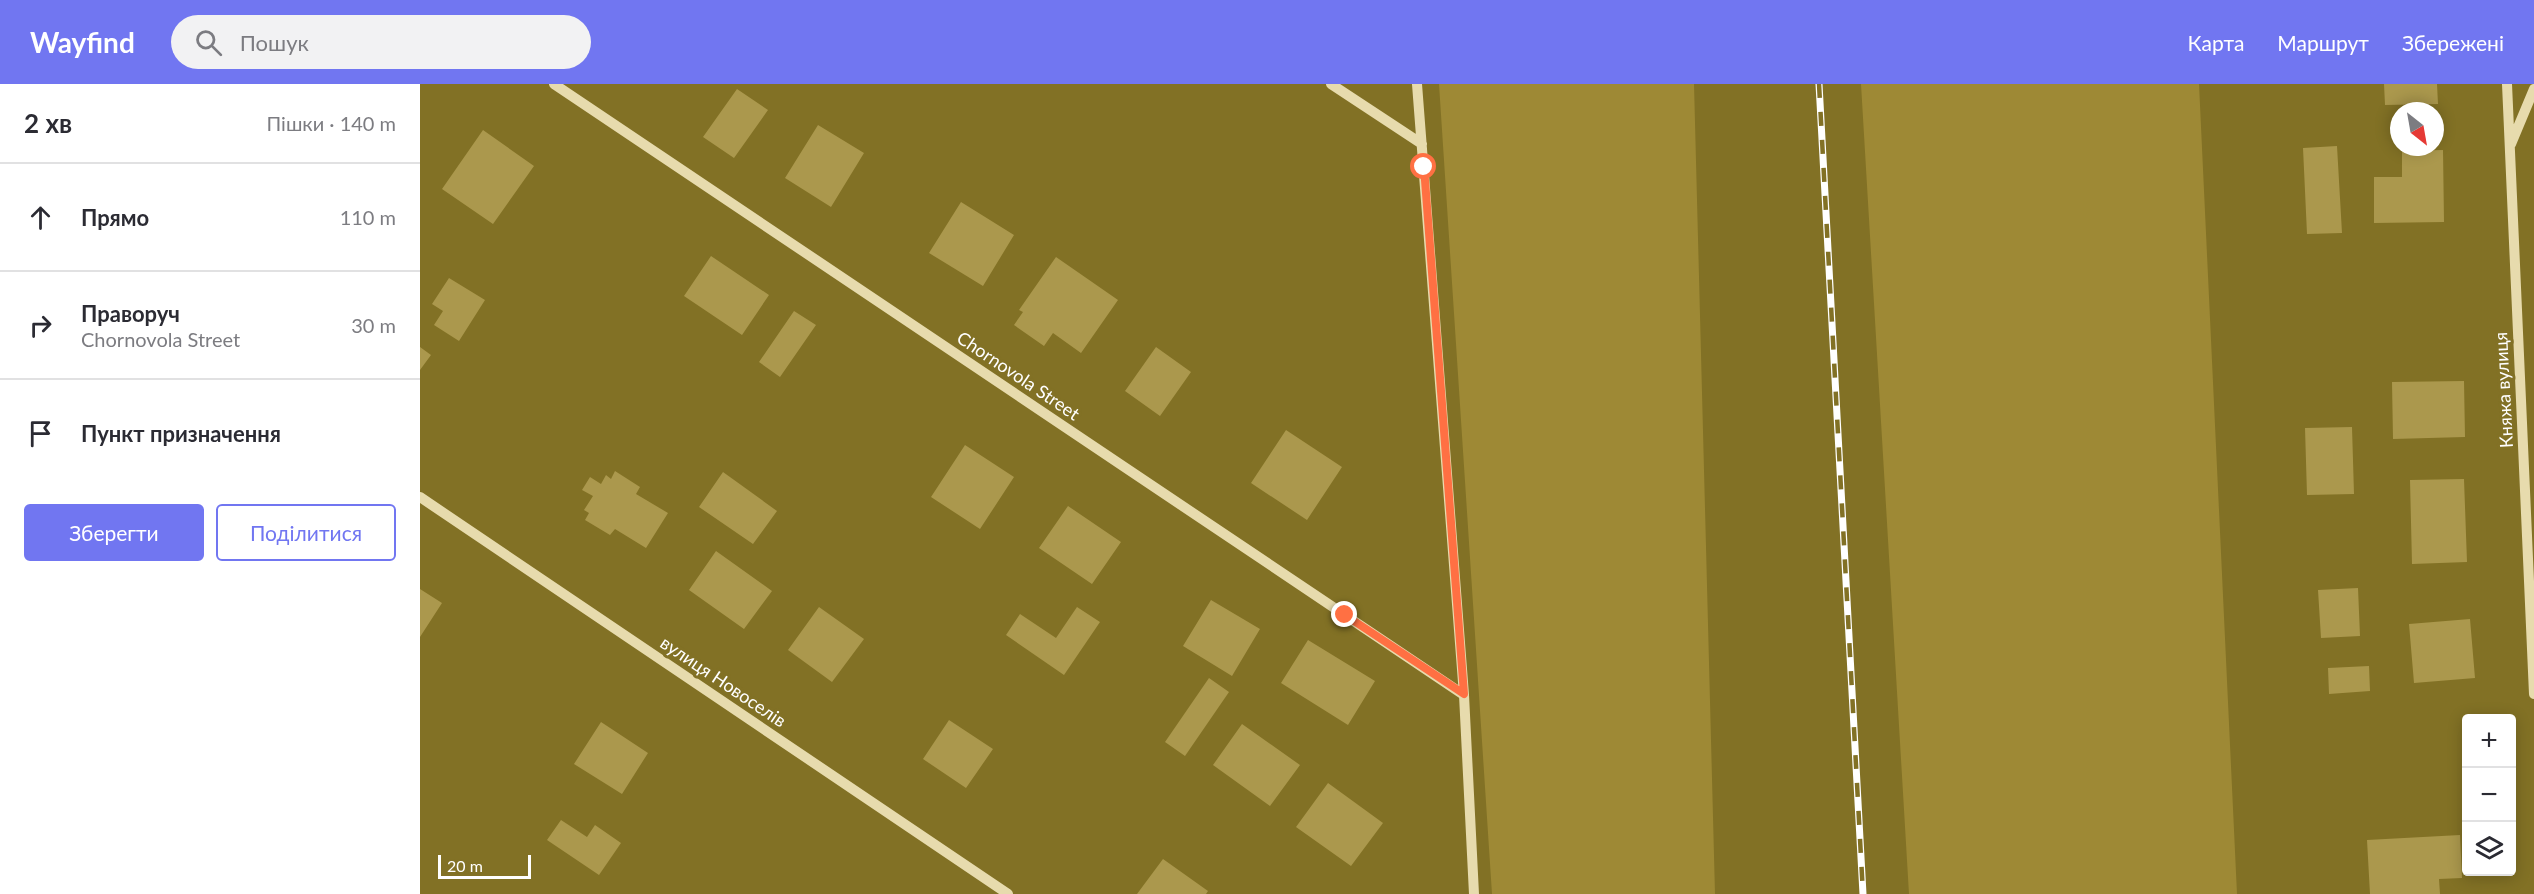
<!DOCTYPE html>
<html lang="uk">
<head>
<meta charset="utf-8">
<style>
	:root { --surface:#fff; --page:#f2f2f3; --text:#2b2b33; --muted:#7c7c81; --line:#e1e1e2; --accent:#7176f1 }
	body { margin:0; font-family:Lato,sans-serif; background:var(--page); color:var(--text) }
	.controls { position:absolute; right:18px; bottom:18px; display:grid; overflow:hidden; border-radius:6px; box-shadow:0 3px 15px #0003 }
	.controls button { width:54px; height:54px; display:grid; place-items:center; padding:0; border:0; border-bottom:2px solid var(--line); background:var(--surface); color:var(--text); font:30px sans-serif }
	.compass { position:absolute; left:1970px; top:18px; width:54px; height:54px; border-radius:50%; background:var(--surface); box-shadow:0 3px 15px #0003; rotate:149deg }
	.scale { position:absolute; left:18px; bottom:15px; width:93px; box-sizing:border-box; padding-left:6px; border:3px solid #fff; border-top:0; font-size:16px; line-height:21px; white-space:nowrap; color:#fff; -webkit-text-stroke:4px #827125; paint-order:stroke }
	.stop { position:absolute; width:18px; height:18px; margin:-14px; border:4px solid #ff7043; border-radius:50%; background:#fff }
	.stop.end { background:#ff7043; border-color:#fff; box-shadow:0 2px 6px #0008 }
	.list { margin:0; padding:0; list-style:none }
	h2 { display:flex; justify-content:space-between; align-items:center; height:78px; margin:0; padding:0 24px; font-size:26px }
	h2 small { font-size:20px; font-weight:400; color:var(--muted) }
	.list li { display:grid; grid-template-columns:39px 1fr auto; gap:18px; align-items:center; box-sizing:border-box; height:108px; padding:0 24px; border-top:2px solid var(--line) }
	.list b { display:block; font-size:22px; white-space:nowrap }
	.list p { margin:0; font-size:20px; white-space:nowrap; color:var(--muted) }
	.list em { font-size:20px; font-style:normal; color:var(--muted) }
	.actions { display:flex; gap:12px; padding:18px 24px }
	.actions a { flex:1; padding:14px 0; border:2px solid var(--accent); border-radius:6px; text-align:center; font-size:21px; color:var(--accent) }
	.actions .main { background:var(--accent); color:#fff }
	.icon { flex:none; width:33px; height:33px; fill:none; stroke:currentColor; stroke-width:2; stroke-linecap:round; stroke-linejoin:round }
	.map { position:relative; flex:none; width:2114px; height:810px; overflow:hidden }
	header { display:flex; align-items:center; gap:36px; box-sizing:border-box; height:84px; padding:0 30px; background:var(--accent); color:#fff }
	header strong { font-size:28px }
	nav { display:flex; gap:33px; margin-inline-start:auto; font-size:21px }
	.search { width:420px; height:54px; background:var(--page); display:flex; align-items:center; gap:15px; box-sizing:border-box; padding:0 21px; border-radius:33px; color:var(--muted); font-size:22px }
	main { display:flex }
	aside { flex:1; background:var(--surface) }
	.map>svg:first-child { display:block }
</style>
</head>
<body>
<header>
<strong>Wayfind</strong>
<div class="search"><svg class="icon" aria-label="search" viewBox="0 0 24 24"><circle cx="10" cy="10" r="6"/><path d="M15 15l6 6"/></svg>Пошук</div>
<nav><a>Карта</a><a>Маршрут</a><a>Збережені</a></nav>
</header>
<main>
<aside>
<h2>2 хв<small>Пішки · 140 m</small></h2>
<ul class="list">
<li><svg class="icon" aria-label="ahead" viewBox="0 0 24 24"><path d="M12 20V5M6 11l6-6 6 6"/></svg><div><b>Прямо</b></div><em>110 m</em></li>
<li><svg class="icon" aria-label="right" viewBox="0 0 24 24"><path d="M7 20v-9h11M14 6l5 5-5 5"/></svg><div><b>Праворуч</b><p>Chornovola Street</p></div><em>30 m</em></li>
<li><svg class="icon" aria-label="arrive" viewBox="0 0 24 24"><path d="M6 21V4h12l-3 4 3 4H6"/></svg><div><b>Пункт призначення</b></div></li>
</ul>
<div class="actions"><a class="main">Зберегти</a><a>Поділитися</a></div>
</aside>
<div class="map">
<svg width="2114" height="810" viewBox="0 0 2114 810">
	<rect width="100%" height="100%" fill="#827125"/>
	<path fill="#9e8935" d="M1019 0H1274L1295 810H1072Z
		M1441 0H1779L1817 810H1489Z"/>
	<path fill="#ab984d" d="M1964 0H2017L2018 20 1965 21Z
		M317 5 348 26 314 74 283 53Z
		M398 41 444 69 411 123 365 94Z
		M63 46 114 82 73 140 22 105Z
		M1917 62 1922 149 1887 150 1883 64Z
		M2023 66 2024 138 1954 139V93H1982V67Z
		M541 118 594 151 563 202 509 169Z
		M291 172 349 211 322 251 264 212Z
		M636 173 698 216 661 269 633 249 624 262 594 241 603 228 599 226Z
		M29 194 65 216 39 257 14 241 23 227 12 220Z
		M374 227 396 241 360 293 339 278Z
		M0 263 11 271 0 286Z
		M736 263 771 288 740 332 705 307Z
		M2044 297 2045 353 1973 355 1972 298Z
		M1932 343 1934 410 1887 411 1885 344Z
		M866 346 922 383 887 436 831 399Z
		M545 361 594 393 560 445 511 413Z
		M195 387 220 403 216 410 248 429 226 464 195 445 190 451 165 436 169 429 164 426 173 412 162 406 170 393 181 400 186 391 191 395Z
		M303 388 357 427 333 460 279 423Z
		M2044 395 2047 478 1992 480 1990 396Z
		M648 422 701 458 672 500 619 464Z
		M296 467 352 507 324 545 269 506Z
		M1938 504 1940 552 1901 554 1898 506Z
		M0 505 22 519 0 553Z
		M791 516 840 545 812 592 763 562Z
		M399 523 444 555 412 598 368 566Z
		M657 523 680 538 644 591 586 551 600 530 636 554Z
		M2050 535 2055 594 1994 599 1989 540Z
		M888 556 955 597 928 641 861 599Z
		M1949 582 1950 607 1909 610 1908 584Z
		M789 594 809 608 765 672 745 658Z
		M529 636 573 665 546 704 503 675Z
		M181 638 228 669 202 710 154 680Z
		M822 640 880 681 850 722 793 681Z
		M908 699 963 739 931 782 876 743Z
		M141 736 167 753 175 741 201 759 179 791 127 756Z
		M2040 751 2042 794 2019 795 2020 810H1950L1947 756Z
		M743 775 788 807 786 810H717Z"/>
	<g fill="none" stroke-linecap="round" stroke-linejoin="round">
		<path stroke="#e7dbad" stroke-width="10" d="M134 0 1044 611
			M911 0 1002 60
			M997 0 1044 611 1054 810
			M2087 0 2114 610
			M2091 60 2114 5
			M0 413 588 810"/>
		<g stroke="#fff" stroke-width="7">
			<path id="rail" d="M1399 0 1443 810"/>
		</g>
		<use href="#rail" stroke="#827125" stroke-width="4.5" stroke-dasharray="14" stroke-linecap="butt"/>
	</g>
	<g fill="none" stroke-linecap="round" stroke-linejoin="round">
		<path stroke="#ff7043" stroke-width="8" d="M925 531 1044 610 1004 83"/>
	</g>
	<g text-anchor="middle" stroke-width="6" stroke-linejoin="round" paint-order="stroke">
		<g font-size="18" fill="#fff" stroke="#827125">
			<text transform="translate(598 292) rotate(34)" y="6">Chornovola Street</text>
			<text transform="translate(2084 306) rotate(-93)" y="6">Княжа вулиця</text>
			<text transform="translate(303 598) rotate(34)" y="6">вулиця Новоселів</text>
		</g>
	</g>
</svg>
<div class="controls">
<button>+</button>
<button>−</button>
<button><svg class="icon" aria-label="layers" viewBox="0 0 24 24"><path d="M12 4l9 5-9 5-9-5zM3 14l9 5 9-5"/></svg></button>
</div>
<svg class="compass" viewBox="-18 -18 36 36"><path d="M0-13l5 13h-10z" fill="#e53935"/><path d="M0 13l5-13h-10z" fill="#7c7c81"/></svg>
<div class="scale">20 m</div>
<div class="stop" style="left:1004px;top:83px"></div>
<div class="stop end" style="left:925px;top:531px"></div>
</div>
</main>
</body>
</html>
